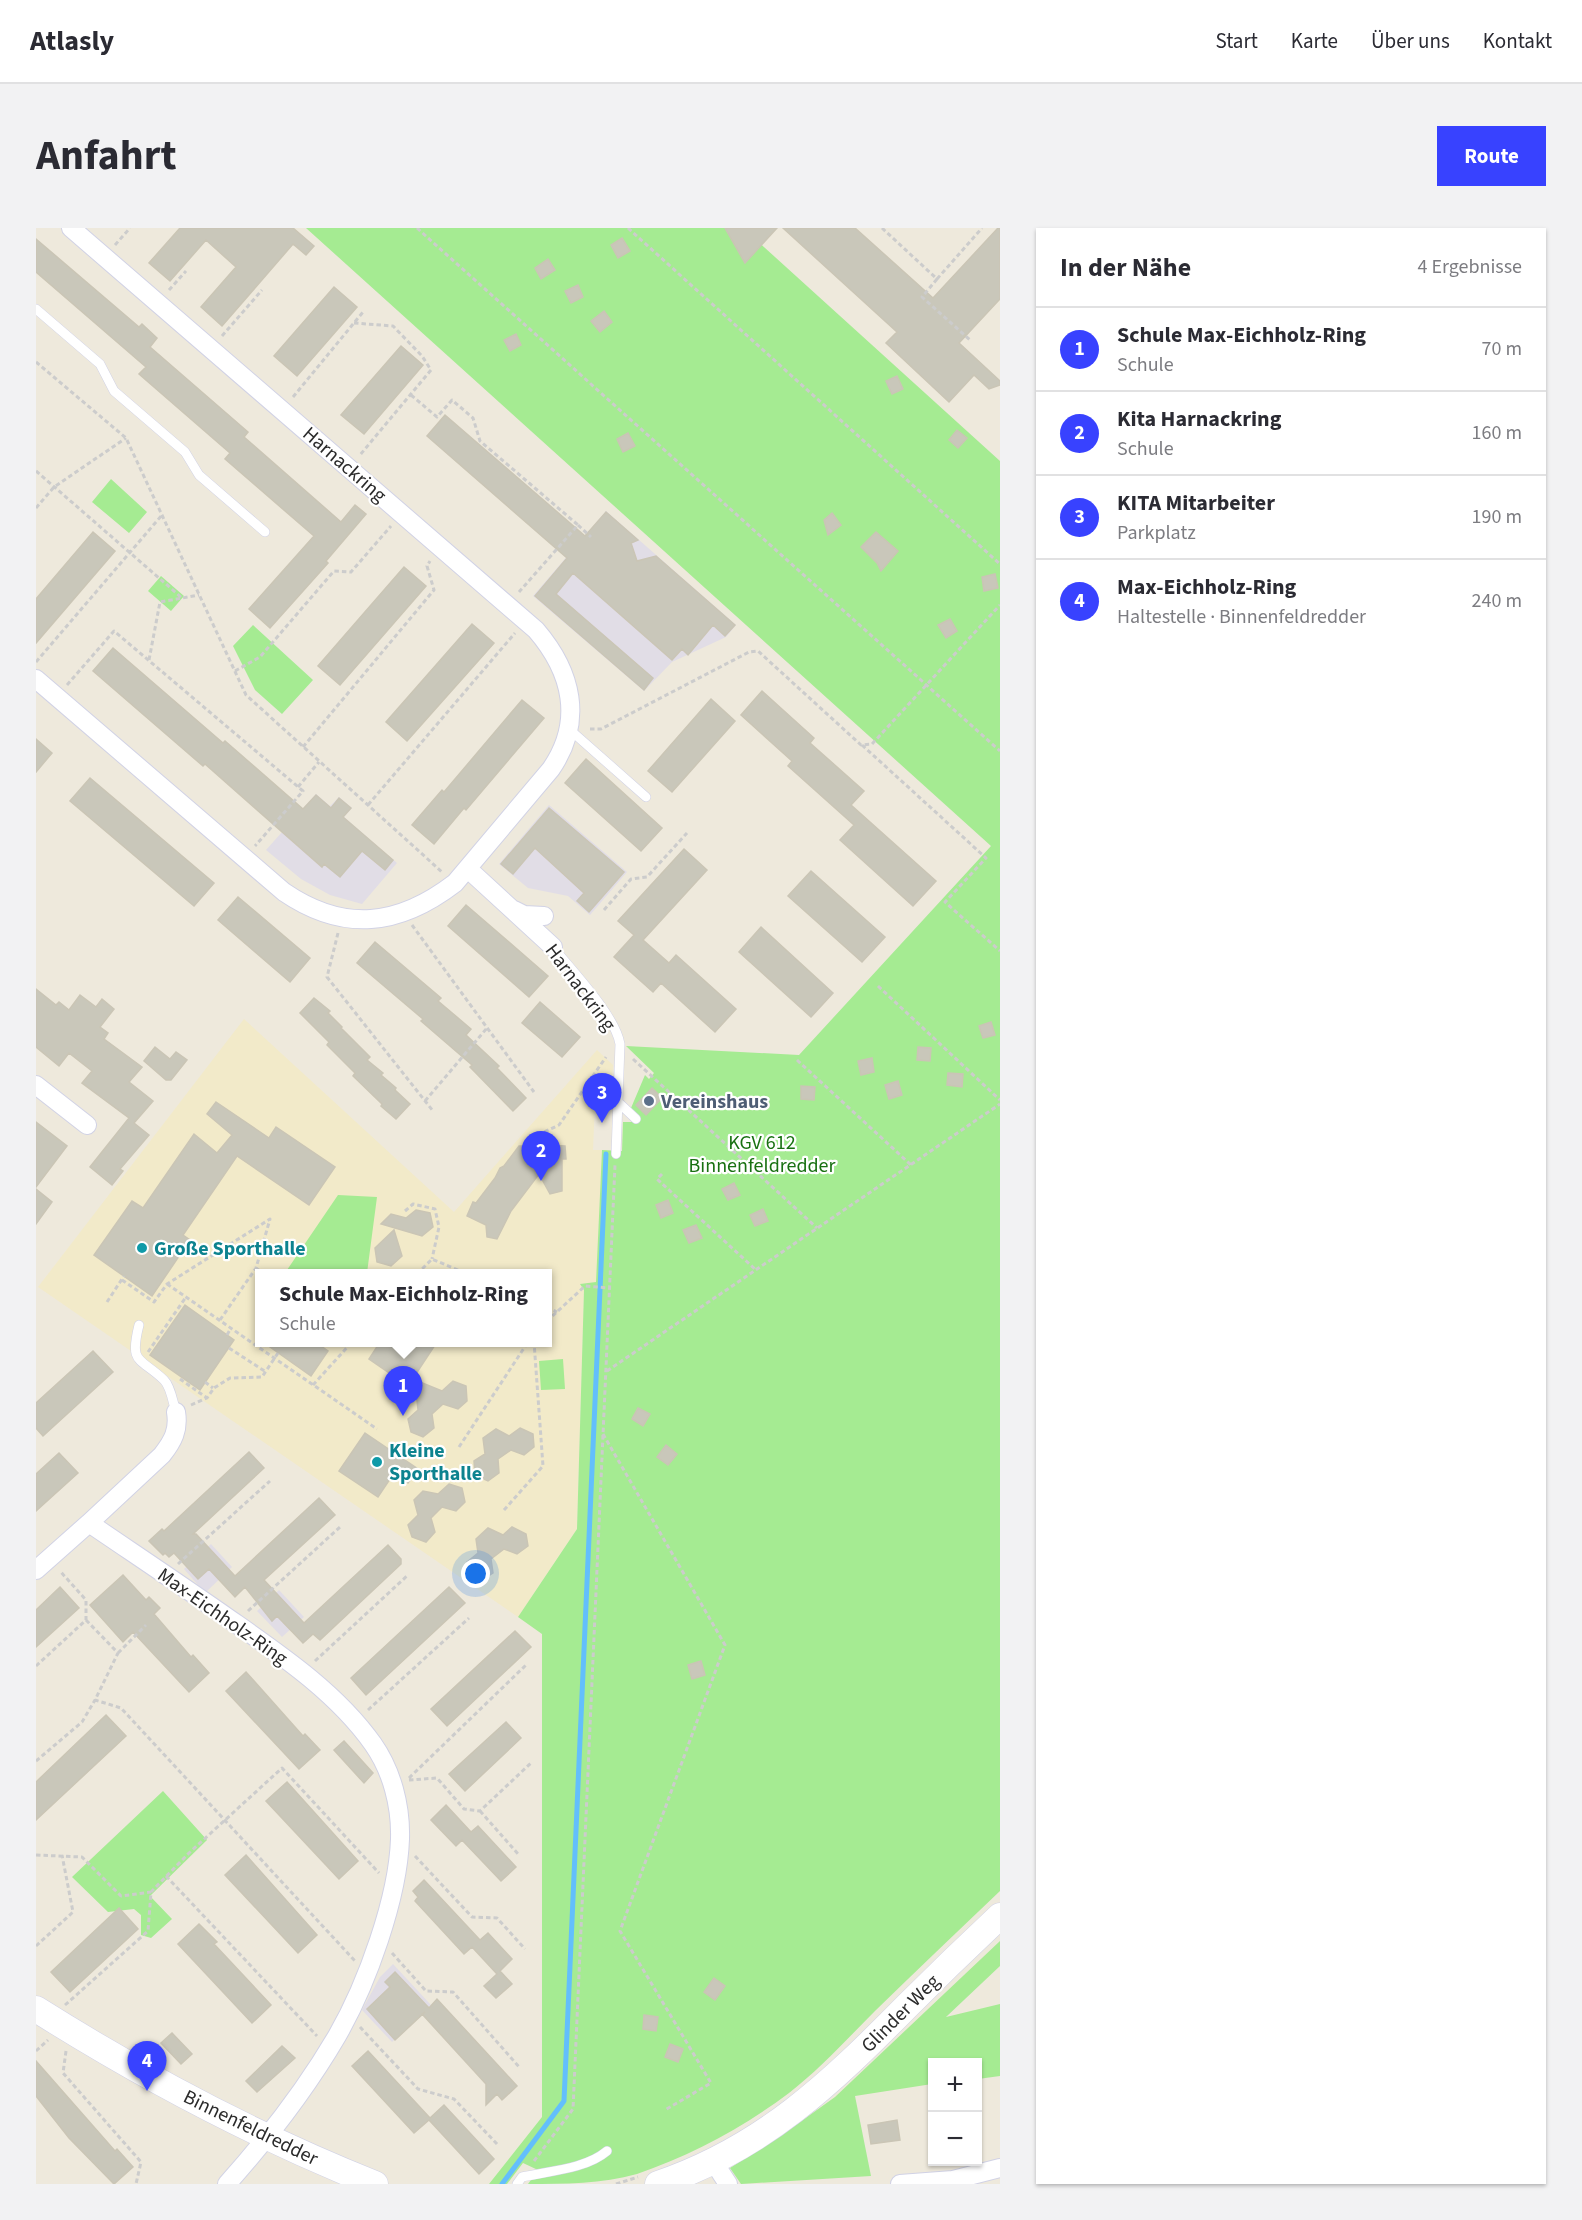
<!DOCTYPE html>
<html lang="de">
<head>
<meta charset="utf-8">
<style>
	:root { --surface:#fff; --page:#f2f2f3; --text:#2b2b33; --muted:#7c7c81; --line:#e1e1e2; --accent:#3842ff }
	body { margin:0; font-family:"Source Sans 3",sans-serif; background:var(--page); color:var(--text) }
	.controls { position:absolute; right:18px; bottom:18px; display:grid; overflow:hidden; border-radius:0px; box-shadow:0 2px 4px #0004 }
	.controls button { width:54px; height:54px; display:grid; place-items:center; padding:0; border:0; border-bottom:2px solid var(--line); background:var(--surface); color:var(--text); font:30px sans-serif }
	.you { position:absolute; left:440px; top:1346px; width:21px; height:21px; margin:-15px; border:4px solid #fff; border-radius:50%; background:#1a73e8; box-shadow:0 0 0 9px #1a73e833 }
	.badge { display:grid; place-items:center; width:39px; height:39px; border-radius:50%; background:var(--accent); color:#fff; font-size:20px; font-weight:700 }
	.pin { position:absolute; translate:-50% -50px; filter:drop-shadow(0 2px 3px #0008) }
	.pin::after { content:''; position:absolute; top:32px; width:21px; height:18px; background:inherit; clip-path:polygon(0 0,100% 0,50% 100%) }
	.popup { position:absolute; left:219px; top:1041px; width:297px; height:78px; box-sizing:border-box; display:grid; place-content:center; border-radius:0px; background:var(--surface); filter:drop-shadow(0 2px 4px #0005); font-size:20px; white-space:nowrap; color:var(--muted) }
	.popup b { font-size:22px; color:var(--text) }
	.popup::after { content:''; position:absolute; left:50%; top:100%; margin-left:-12px; border:12px solid transparent; border-top-color:var(--surface) }
	.list { margin:0; padding:0; list-style:none }
	h2 { display:flex; justify-content:space-between; align-items:center; height:78px; margin:0; padding:0 24px; font-size:26px }
	h2 small { font-size:20px; font-weight:400; color:var(--muted) }
	.list li { display:grid; grid-template-columns:39px 1fr auto; gap:18px; align-items:center; box-sizing:border-box; height:84px; padding:0 24px; border-top:2px solid var(--line) }
	.list b { display:block; font-size:22px; white-space:nowrap }
	.list p { margin:0; font-size:20px; white-space:nowrap; color:var(--muted) }
	.list em { font-size:20px; font-style:normal; color:var(--muted) }
	.map { position:relative; flex:none; width:964px; height:1956px; overflow:hidden; border-radius:0px }
	header { display:flex; align-items:center; gap:36px; box-sizing:border-box; height:84px; padding:0 30px; background:var(--surface); border-bottom:2px solid var(--line) }
	header strong { font-size:28px }
	nav { display:flex; gap:33px; margin-inline-start:auto; font-size:21px }
	.intro { display:flex; align-items:center; justify-content:space-between; box-sizing:border-box; height:144px; padding:0 36px }
	h1 { margin:0; font-size:42px }
	.button { padding:15px 27px; border-radius:0px; background:var(--accent); color:#fff; font-size:21px; font-weight:700 }
	main { display:flex; gap:36px; padding:0 36px }
	aside { flex:1; background:var(--surface); border-radius:0px; box-shadow:0 2px 4px #0004 }
	.map>svg:first-child { display:block }
</style>
</head>
<body>
<header>
<strong>Atlasly</strong>
<nav><a>Start</a><a>Karte</a><a>Über uns</a><a>Kontakt</a></nav>
</header>
<div class="intro"><h1>Anfahrt</h1><a class="button">Route</a></div>
<main>
<div class="map">
<svg width="964" height="1956" viewBox="0 0 964 1956">
	<rect width="100%" height="100%" fill="#eee9dc"/>
	<path fill="#e1dde6" d="M570 283 700 397 690 409 636 434 608 463 497 368Z
		M280 566 294 578 303 569 316 580 308 589 361 635 326 676 294 667 265 651 230 622Z
		M513 577 591 644 554 687 532 668 492 660 463 636Z
		M175 1316 196 1339 169 1365 148 1341Z
		M243 1362 268 1389 246 1409 221 1383Z
		M357 1736 395 1777 356 1814 326 1782 344 1749Z"/>
	<path fill="#f2eac9" fill-rule="evenodd" d="M208 791 418 984 561 822 577 837 575 863 559 875 557 922H566L560 1055 544 1056 548 1062 541 1301 482 1389 2 1059ZM223 1046H511V1114H223Z"/>
	<path fill="#a5eb92" d="M270 0H707L964 233V1663C922 1703 880 1743 839 1783 811 1811 784 1841 753 1865 708 1899 654 1928 601 1946 566 1956 528 1956 492 1956L502 1942 487 1935 471 1956H453L506 1889V1406L482 1389 541 1301 548 1062 544 1056 560 1054 566 922 586 923 587 894H597L602 887 595 880 609 847 613 851 618 845 590 818 763 827 955 618Z
		M75 251 111 284 93 305 56 274Z
		M125 348 148 368 135 383 112 363Z
		M217 397 277 452 246 486 219 462 197 418Z
		M302 967 341 969 331 1045H256L251 1042Z
		M527 1131 529 1161 505 1162 503 1133Z
		M127 1563 171 1612 114 1668 136 1691 115 1710 105 1707V1687L98 1681 72 1684 36 1649Z
		M964 1713V1738L910 1789 964 1776V1848L942 1851V1834H897L896 1856 819 1868 835 1948 705 1956 694 1940 746 1907 799 1869Z"/>
	<g fill="none" stroke-linecap="round" stroke-linejoin="round">
		<path stroke="#63bffc" stroke-width="5" d="M466 1956 528 1873 570 926"/>
	</g>
	<path fill="#c9c7ba" stroke="#cac5b5" stroke-width="1.5" d="M144 0H257L278 18 270 27 257 16 186 98 165 79 200 39 170 12 134 53 113 35Z
		M689 0H741L709 35Z
		M747 0H819L897 70 962 0H964V71L923 115 964 153V157L953 161 938 147 913 174 850 115 861 104Z
		M586 10 594 23 582 30 575 17Z
		M0 11 103 99 106 96 121 110 114 119 212 204 208 209 305 294 319 277 330 286 290 333 292 335 234 400 213 381 278 308 189 231 194 225 103 146 110 139 0 44Z
		M512 31 519 42 505 51 499 40Z
		M542 57 547 69 535 75 529 63Z
		M298 59 321 79 261 148 238 128Z
		M568 83 576 94 564 104 555 93Z
		M480 106 485 117 474 123 468 112Z
		M365 118 387 137 328 206 305 187Z
		M861 148 867 161 856 166 850 153Z
		M409 187 549 308 570 284 602 312 595 315 601 333 620 328 699 397 689 408 677 397 652 427 646 421 636 432 537 345 520 366 617 450 608 462 499 368 531 330 391 208Z
		M921 202 931 210 922 220 913 212Z
		M592 205 599 218 587 224 581 211Z
		M796 285 805 297 792 307 788 292Z
		M57 304 79 323 0 415V371Z
		M840 304 862 323 845 343 841 335 825 319Z
		M368 339 390 358 304 457 282 438Z
		M959 346 962 360 948 363 946 349Z
		M914 391 921 403 910 410 902 397Z
		M436 396 458 415 371 513 350 494Z
		M77 420 187 515 189 513 267 581 280 567 295 580 303 570 315 580 307 589 357 632 349 642 326 623 304 649 288 636 286 639 169 536 167 538 57 443Z
		M726 463 778 510 774 515 828 563 815 577 900 653 877 678 804 612 818 597 752 538 756 533 705 487Z
		M675 471 699 493 636 564 612 543Z
		M486 472 508 490 430 582 428 580 398 616 376 597 406 562 408 564Z
		M0 511 16 525 0 544Z
		M550 531 626 600 605 623 529 555Z
		M54 550 178 655 158 678 34 573Z
		M513 580 588 644 553 684 541 673 548 665 499 620 477 646 465 636Z
		M648 621 671 642 607 712 633 735 640 727 700 781 679 804 625 755 617 764 578 729 598 707 582 693Z
		M775 643 849 709 826 734 752 668Z
		M202 669 274 730 254 754 182 692Z
		M430 677 512 748 493 769 412 698Z
		M725 699 797 765 775 789 703 724Z
		M339 714 405 770 402 773 435 801 430 807 463 838 461 840 490 870 477 883 434 839 436 837 385 793 387 791 321 735Z
		M0 761 20 777 23 774 33 782 44 767 60 779 66 771 78 781 64 799 72 805 68 811 106 839 93 854 117 873 98 895 113 907 84 941 87 943 76 957 54 939 93 890 46 855 56 843 33 825 23 838 0 819Z
		M278 770 294 783 292 785 306 799 305 800 334 829 331 832 347 845 345 847 360 860 359 862 374 876 360 891 345 878 346 876 317 848 319 845 291 817 293 814 264 785Z
		M504 774 544 809 526 829 486 795Z
		M955 794 959 807 947 810 943 798Z
		M119 819 134 831 140 824 151 832 135 852H130L108 833Z
		M882 819 895 820 894 833 881 832Z
		M836 830 838 844 825 847 822 833Z
		M912 845 927 846 926 859 911 857Z
		M862 853 866 867 853 871 849 857Z
		M765 858 779 859 778 872 765 871Z
		M616 860 626 870 610 887 600 877Z
		M180 874 233 910 240 899 299 939 273 977 201 928 147 1007 154 1012 116 1068 58 1027 96 973 107 980 158 906 181 925 196 907 171 886Z
		M0 894 31 918 0 959Z
		M492 916 529 918 530 931H526V963L514 966 503 946 475 983 461 1011 451 1009 450 997 431 988 437 974 440 975 459 950 464 940 468 938 483 918H491Z
		M698 955 704 967 692 972 686 961Z
		M0 961 16 974 0 996Z
		M632 972 637 985 625 990 620 977Z
		M727 981 732 993 719 998 714 987Z
		M380 982 394 985 397 999 386 1008 345 996 355 986 370 990Z
		M660 997 666 1010 653 1015 647 1002Z
		M358 1002 366 1028 355 1038 341 1034 339 1020Z
		M149 1077 198 1112 164 1162 114 1127Z
		M227 1114H279L292 1123 275 1148Z
		M344 1114H401L372 1158 333 1131Z
		M57 1123 77 1144 7 1208 0 1200V1175Z
		M379 1152 406 1163 417 1153 430 1158 431 1173 422 1181 407 1176 396 1186 398 1200 387 1209 375 1204 372 1191 382 1182Z
		M602 1180 614 1186 607 1198 596 1191Z
		M484 1200 497 1206 498 1219 488 1227 475 1222 462 1231 463 1245 452 1253 439 1247 438 1233 449 1226 447 1210 460 1201 473 1208Z
		M329 1205 382 1241 372 1255 358 1245 342 1269 303 1243Z
		M630 1217 641 1226 632 1237 621 1229Z
		M213 1224 228 1240 157 1306H160L199 1348 283 1270 299 1287 228 1352 268 1395 352 1317 365 1331V1336L284 1412 277 1406 267 1415 241 1388 236 1393 209 1359 199 1369 173 1341 162 1351 138 1325 133 1329 129 1325 127 1327 113 1313 126 1301 128 1303Z
		M23 1225 42 1245 0 1283V1246Z
		M413 1256 426 1260 429 1274 420 1283 406 1279 395 1290 399 1304 390 1314 376 1309 372 1297 382 1287 378 1272 387 1263 402 1266Z
		M476 1299 490 1306 492 1318 481 1326 468 1321 455 1331 457 1345 445 1353 433 1347 431 1334 442 1325 440 1311 452 1300 467 1307Z
		M87 1347 110 1372 113 1369 124 1380 118 1386 155 1429 157 1427 173 1445 153 1464 97 1404 87 1414 54 1377Z
		M24 1359 43 1380 0 1419V1382Z
		M413 1359 429 1375 330 1467 315 1450Z
		M479 1403 495 1419 411 1498 395 1481Z
		M665 1433 669 1447 656 1451 652 1437Z
		M210 1444 267 1508 269 1506 284 1522 263 1541 190 1463Z
		M70 1487 90 1508 0 1592V1554Z
		M470 1494 485 1510 429 1563 413 1546Z
		M308 1513 337 1545 328 1555 298 1522Z
		M251 1554 322 1633 303 1651 230 1573Z
		M410 1577 435 1604 442 1598 480 1639 465 1653 426 1612 420 1618 395 1592Z
		M210 1627 281 1707 262 1725 189 1647Z
		M388 1652 444 1712 452 1705 476 1731 464 1743 476 1756 460 1770 448 1758 461 1746 436 1719 428 1726 379 1673 382 1669 377 1663Z
		M83 1680 102 1701 34 1764 15 1744Z
		M163 1696 181 1714 178 1716 235 1777 216 1795 142 1716Z
		M359 1744 393 1780 401 1771 481 1858 466 1872 461 1866 450 1877V1856L386 1786 389 1784 359 1812 331 1781 354 1759 349 1754Z
		M678 1750 689 1758 679 1772 668 1764Z
		M608 1787 622 1789 620 1803 607 1801Z
		M136 1805 156 1826 145 1836 125 1815Z
		M634 1816 647 1821 642 1834 629 1829Z
		M246 1818 259 1830 221 1864 210 1853Z
		M332 1823 394 1890 408 1877 458 1931 443 1946 393 1892 378 1905 316 1838Z
		M0 1833 79 1923 81 1921 97 1939 78 1956 33 1910 0 1868Z
		M861 1892 864 1912 835 1916 832 1897Z"/>
	<g fill="none" stroke-linecap="round" stroke-linejoin="round">
		<g stroke="#d1d2e5" stroke-width="10">
			<path id="lane" d="M0 81 64 136 78 163 149 224 163 247 229 304
				M533 501 610 569
				M517 719C536 743 579 787 584 816L580 926
				M582 874 600 891
				M103 1097C93 1137 104 1129 128 1152 135 1159 137 1175 140 1184
				M481 1956 486 1949C513 1943 550 1941 571 1923"/>
		</g>
		<g stroke="#d1d2e5" stroke-width="20">
			<path id="street" d="M0 451 248 664C308 705 363 698 419 655L515 541C548 493 536 444 500 402L35 0
				M432 641 517 719
				M478 682 488 687 508 688
				M0 857 51 897
				M53 1295 126 1227C137 1213 143 1202 140 1184
				M0 1342 53 1295C100 1327 148 1359 195 1392 245 1427 301 1465 337 1516 356 1543 365 1578 364 1611 362 1670 331 1756 301 1808 270 1861 232 1910 191 1956
				M677 1933 692 1956
				M864 1956 917 1952 964 1940"/>
		</g>
		<g stroke="#d1d2e5" stroke-width="27">
			<path id="secondary" d="M0 1781C108 1849 221 1909 339 1956
				M622 1956C728 1920 795 1855 872 1777 902 1747 933 1717 964 1688"/>
		</g>
		<path stroke="#ccc" stroke-width="3" stroke-dasharray="4.5 3" stroke-linecap="butt" d="M381 0 964 523
			M592 0 964 336
			M846 0 901 51 946 0
			M79 17 94 0
			M901 51 886 69 934 112
			M133 62 150 43
			M318 95 357 98 386 128 395 142 324 227
			M186 108 226 62
			M0 134 90 210 210 467 406 644
			M375 167 401 189 416 172 437 190 444 213 542 297 483 364
			M257 169 327 84
			M0 243 146 370
			M0 280 18 259 90 210
			M542 297 555 309
			M113 432 124 374 163 367
			M0 434 126 287
			M199 443 224 429 298 343 315 344 355 298
			M31 457 78 403 267 563 219 618
			M554 501H565L713 424 722 423 825 517 836 516 964 377
			M826 517 950 630 909 674 964 723
			M267 519 398 362 391 338 394 333
			M262 559 283 534
			M332 577 479 405
			M568 682 595 651 611 649 651 605
			M376 697 498 864
			M302 705 291 749 397 883
			M842 758 964 872
			M597 831 781 1000
			M761 832 875 937
			M389 873 451 800
			M503 917 506 905 523 897 570 829
			M626 946 621 951 720 1042
			M369 983 377 976 399 981 403 999 396 1031
			M220 1040 228 1046
			M381 1046 396 1031 431 1046
			M86 1052 118 1074 131 1056 234 991 220 1040 184 1092
			M131 1056 341 1201
			M71 1074 88 1048
			M511 1079 521 1084
			M511 1093 549 1058 573 1060
			M191 1107 195 1100
			M193 1120 230 1144
			M112 1124 150 1069
			M571 1143 964 876
			M144 1151 171 1170
			M169 1154 177 1160
			M277 1157 316 1114
			M155 1177 171 1170 178 1160 194 1150 226 1149 242 1125
			M567 1206 689 1417 584 1703 675 1855 629 1882
			M423 1219 492 1114
			M363 1228 368 1220
			M468 1282 507 1238 498 1114
			M142 1336 234 1253
			M212 1383 304 1299
			M50 1392 82 1425 59 1472 85 1480 319 1733
			M82 1425 110 1397
			M279 1433 372 1347
			M0 1438 50 1392V1372L24 1343
			M332 1482 433 1390
			M0 1533 46 1494 59 1472
			M373 1550 490 1437
			M373 1552 401 1550 428 1581 444 1583 496 1534
			M444 1583 483 1627
			M0 1627 46 1629 85 1668 115 1664
			M379 1628 436 1689 461 1690 489 1721
			M130 1648 281 1808
			M0 1718 37 1684 26 1627
			M356 1725 390 1763 417 1764 484 1840
			M29 1777 112 1703 115 1664 153 1625 246 1540 343 1645
			M324 1799 382 1861 418 1871 462 1917
			M0 1823 12 1812
			M30 1823 27 1845 105 1934 100 1956
			M498 1933 537 1881 579 937
			M580 1956 602 1949"/>
		<use href="#lane" stroke="#fff" stroke-width="9"/>
		<use href="#street" stroke="#fff" stroke-width="18"/>
		<use href="#secondary" stroke="#fff" stroke-width="26"/>
	</g>
	<circle fill="#5c6f8a" stroke="#fff" stroke-width="2" cx="613" cy="873" r="6"/>
	<g fill="#0f9aa8" stroke="#fff" stroke-width="2">
		<circle cx="106" cy="1020" r="6"/>
		<circle cx="341" cy="1234" r="6"/>
	</g>
	<g text-anchor="middle" stroke-width="4.5" stroke-linejoin="round" paint-order="stroke">
		<g font-size="20" fill="#2b2b2b" stroke="#fff">
			<text transform="translate(309 236) rotate(41)" y="7">Harnackring</text>
			<text transform="translate(545 759) rotate(53)" y="7">Harnackring</text>
			<text transform="translate(187 1388) rotate(35)" y="7">Max-Eichholz-Ring</text>
			<text transform="translate(864 1785) rotate(-45)" y="7">Glinder Weg</text>
			<text transform="translate(215 1899) rotate(26)" y="7">Binnenfeldredder</text>
		</g>
		<g font-size="20" font-weight="bold" fill="#4e5e75" stroke="#fff" text-anchor="start">
			<text x="625" y="880">Vereinshaus</text>
		</g>
		<g font-size="20" fill="#197112" stroke="#fff">
			<text x="726" y="921">KGV 612<tspan x="726" dy="23">Binnenfeldredder</tspan></text>
		</g>
		<g font-size="20" font-weight="bold" fill="#0d838f" stroke="#fff" text-anchor="start">
			<text x="118" y="1027">Große Sporthalle</text>
			<text x="353" y="1229">Kleine<tspan x="353" dy="23">Sporthalle</tspan></text>
		</g>
	</g>
</svg>
<div class="controls">
<button>+</button>
<button>−</button>
</div>
<div class="you"></div>
<div class="pin badge" style="left:367px;top:1188px">1</div>
<div class="popup"><b>Schule Max-Eichholz-Ring</b>Schule</div>
<div class="pin badge" style="left:505px;top:953px">2</div>
<div class="pin badge" style="left:566px;top:895px">3</div>
<div class="pin badge" style="left:111px;top:1863px">4</div>
</div>
<aside>
<h2>In der Nähe<small>4 Ergebnisse</small></h2>
<ul class="list">
<li><span class="badge">1</span><div><b>Schule Max-Eichholz-Ring</b><p>Schule</p></div><em>70 m</em></li>
<li><span class="badge">2</span><div><b>Kita Harnackring</b><p>Schule</p></div><em>160 m</em></li>
<li><span class="badge">3</span><div><b>KITA Mitarbeiter</b><p>Parkplatz</p></div><em>190 m</em></li>
<li><span class="badge">4</span><div><b>Max-Eichholz-Ring</b><p>Haltestelle · Binnenfeldredder</p></div><em>240 m</em></li>
</ul>
</aside>
</main>
</body>
</html>
